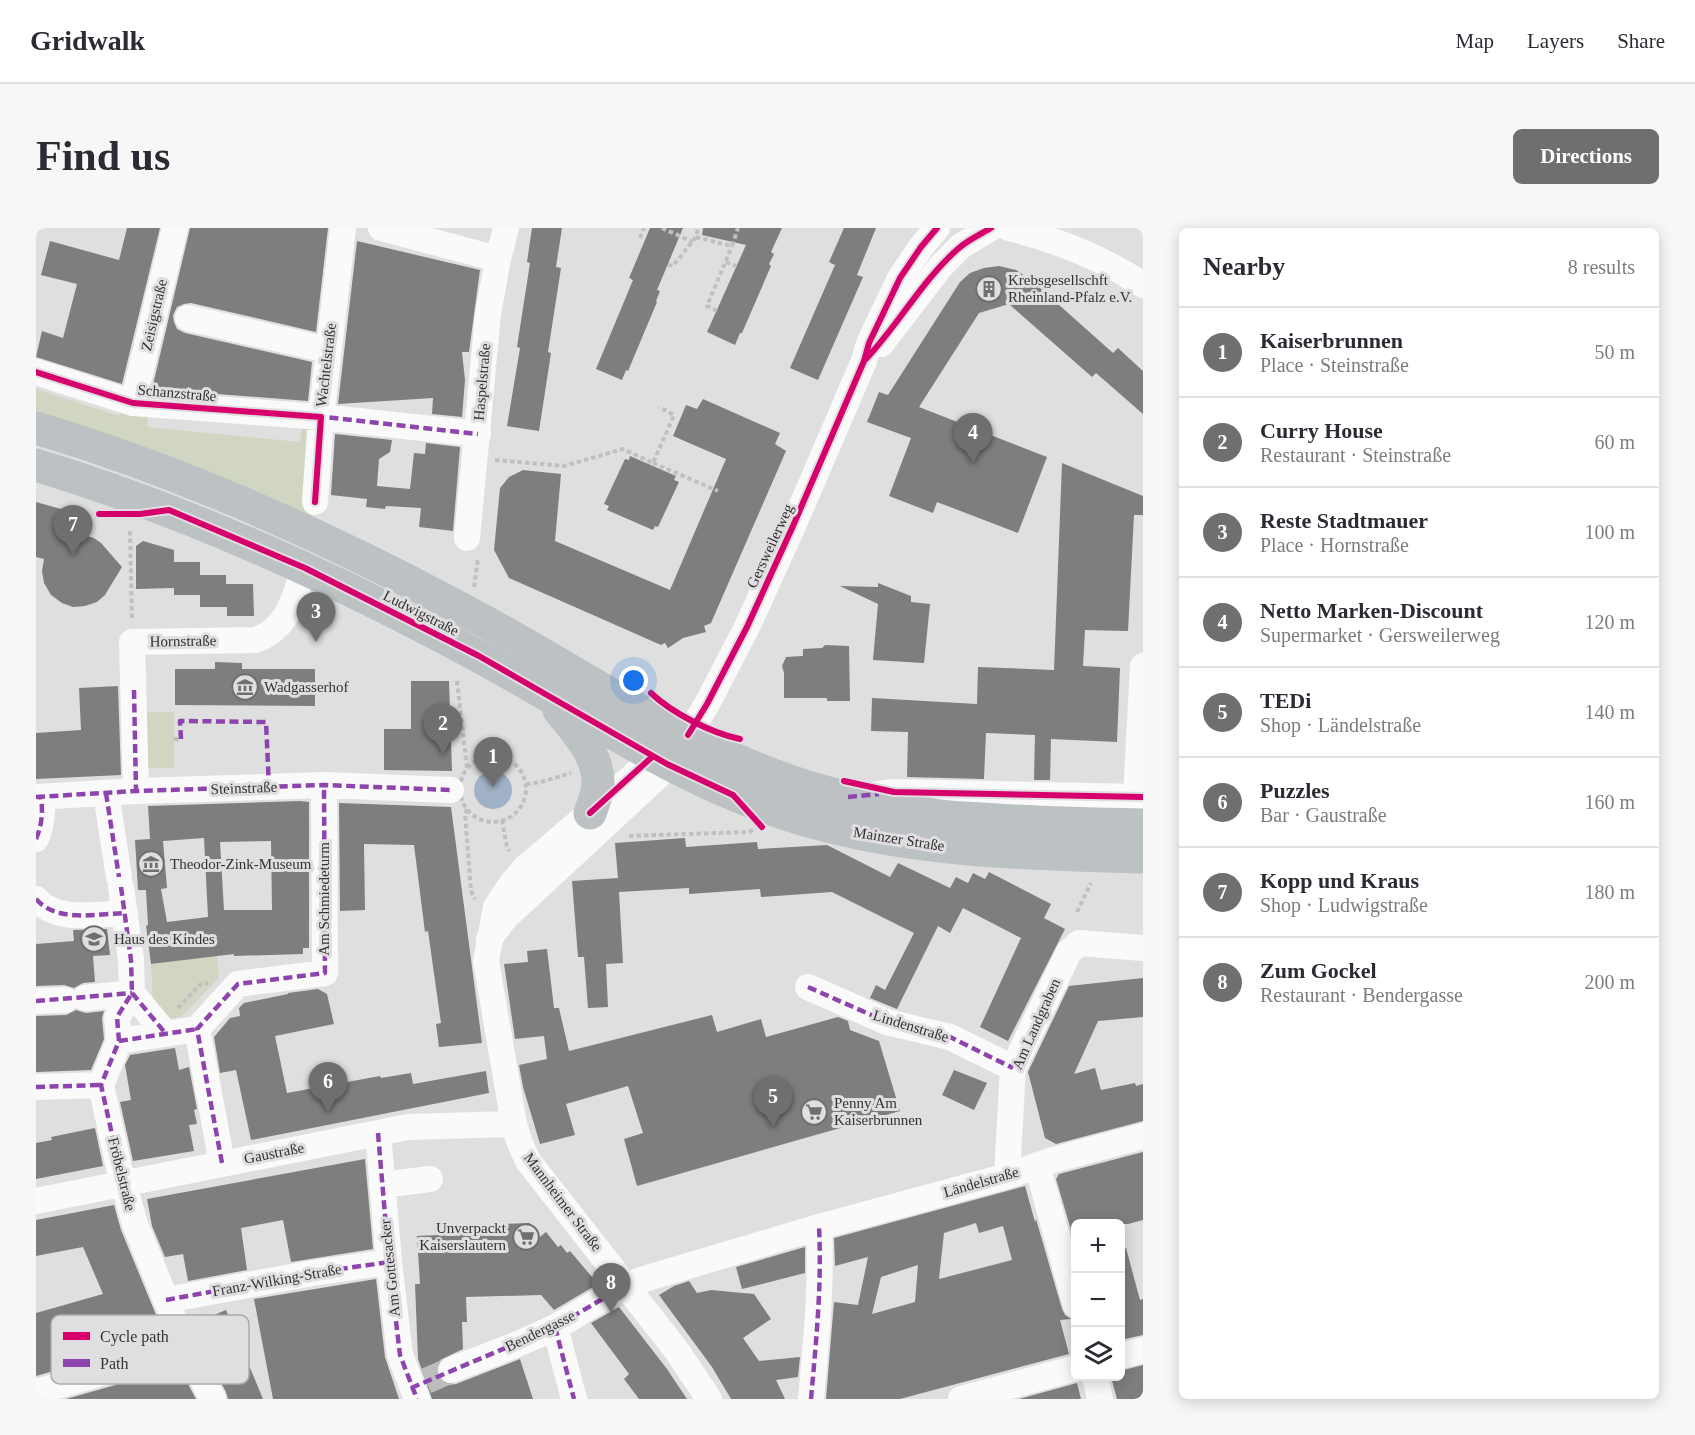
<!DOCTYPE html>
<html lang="en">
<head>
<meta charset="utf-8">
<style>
	:root { --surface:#fff; --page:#f7f7f7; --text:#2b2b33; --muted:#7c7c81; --line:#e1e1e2; --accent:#706f70 }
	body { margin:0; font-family:Georgia,serif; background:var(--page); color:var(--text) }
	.controls { position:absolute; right:18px; bottom:18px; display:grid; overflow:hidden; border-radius:9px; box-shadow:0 3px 15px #0003 }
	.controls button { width:54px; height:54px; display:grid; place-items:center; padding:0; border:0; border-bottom:2px solid var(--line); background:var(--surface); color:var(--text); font:30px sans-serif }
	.you { position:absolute; left:598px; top:453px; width:21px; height:21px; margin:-15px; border:4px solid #fff; border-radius:50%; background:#1a73e8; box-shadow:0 0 0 9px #1a73e833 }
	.badge { display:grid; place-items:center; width:39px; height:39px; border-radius:50%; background:var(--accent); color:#fff; font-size:20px; font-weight:700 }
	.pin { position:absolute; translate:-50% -50px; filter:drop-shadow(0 2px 3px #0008) }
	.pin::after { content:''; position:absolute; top:32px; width:21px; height:18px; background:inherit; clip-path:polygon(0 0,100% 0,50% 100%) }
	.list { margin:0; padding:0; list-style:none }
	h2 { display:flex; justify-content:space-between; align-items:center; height:78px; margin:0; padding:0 24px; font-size:26px }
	h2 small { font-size:20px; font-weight:400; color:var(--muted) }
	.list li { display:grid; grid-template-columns:39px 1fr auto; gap:18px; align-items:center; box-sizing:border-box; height:90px; padding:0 24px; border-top:2px solid var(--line) }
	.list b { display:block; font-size:22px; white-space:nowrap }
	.list p { margin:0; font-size:20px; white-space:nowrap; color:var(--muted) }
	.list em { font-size:20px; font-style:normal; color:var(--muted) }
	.icon { flex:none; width:33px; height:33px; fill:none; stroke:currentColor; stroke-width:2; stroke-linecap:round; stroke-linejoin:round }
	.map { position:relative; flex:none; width:1107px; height:1171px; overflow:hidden; border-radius:9px }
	header { display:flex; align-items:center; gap:36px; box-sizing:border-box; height:84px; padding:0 30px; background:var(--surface); border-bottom:2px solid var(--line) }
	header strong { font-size:28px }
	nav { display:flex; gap:33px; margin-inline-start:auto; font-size:21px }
	.intro { display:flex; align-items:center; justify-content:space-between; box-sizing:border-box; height:144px; padding:0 36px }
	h1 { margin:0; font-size:42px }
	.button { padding:15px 27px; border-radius:9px; background:var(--accent); color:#fff; font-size:21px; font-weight:700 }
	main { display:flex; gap:36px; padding:0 36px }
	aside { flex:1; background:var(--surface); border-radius:9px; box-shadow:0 3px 15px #0003 }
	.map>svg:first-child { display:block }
</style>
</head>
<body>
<header>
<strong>Gridwalk</strong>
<nav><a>Map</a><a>Layers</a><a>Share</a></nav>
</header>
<div class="intro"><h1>Find us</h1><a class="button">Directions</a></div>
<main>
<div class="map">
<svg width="1107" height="1171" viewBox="0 0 1107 1171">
	<rect width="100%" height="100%" fill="#dfdfdf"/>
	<path fill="#d0d6c2" d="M0 161 83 188 85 179 112 185 111 199 264 214 267 197 282 199 272 282 276 288 0 188Z
		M111 484H138V540H111Z
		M181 728 183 750 145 789 131 791 117 776 115 736Z"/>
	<path fill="#a2b2c6" d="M438 562a19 19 0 1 1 38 0a19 19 0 1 1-38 0Z"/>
	<path fill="#7e7e7e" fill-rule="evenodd" d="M91 0H124L86 156 0 129 6 103 27 110 41 56 5 47 14 13 83 32Z
		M154 0H292L280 104 155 75 148 76 141 79 137 87 138 94 141 101 149 105 276 134 272 173 116 161Z
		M496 0H526L520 39 525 40 512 124 515 125 503 203 471 198 484 120 481 119 494 35 491 34Z
		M614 0H647L621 62 624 63 620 73 621 74 592 143 590 142 586 152 560 141 597 52 593 50Z
		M667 0H746L735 24 738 26 733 36 735 38 706 105H704L699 117 671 104 710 17 666 7Z
		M808 0H840L821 47 827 49 782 152 754 140 799 37 793 34Z
		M321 13 444 42 433 124H426L429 152 426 189 396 186 397 170 302 176Z
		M963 38 980 42 995 52 1077 125 1082 120 1107 143V186L1060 145 1056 149 973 76 943 85 883 179 1011 229 982 305 901 274 897 285 853 268 875 210 831 194 843 164 852 167 924 54 934 45 948 40Z
		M667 171 744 205 739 216 750 223 675 395 668 398 670 404 647 410 632 420 629 415 625 417 473 350 458 322 464 260 473 249 487 242 525 246 519 313 634 362 690 231 637 208 650 177 661 181Z
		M299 206 356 212 354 224 343 231 341 258 374 261 378 225 389 226 390 215 424 219 417 303 383 299 385 280 350 278 349 281 330 279 331 271 295 267Z
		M594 228 640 248 638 252 643 254 622 299 619 298 617 302 571 282 573 278 568 276 589 231 593 232Z
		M1026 235 1107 268V287H1098L1092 403 1049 402 1047 438 1084 440 1081 514 1015 511 1014 552H998L999 507 950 505 948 551 871 549 872 504 835 503 836 470 941 476 942 439 1018 442Z
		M0 274 46 287 41 305 58 310 65 315 86 339 69 367 61 374 49 378 37 379 26 375 15 367 8 355 6 343 8 331 0 329Z
		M107 313 138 322V334H164V347H190V356H217L218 388H191V379H164V367H138V360L100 361V318Z
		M842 355 875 368V374L894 376 888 435 837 432 842 376 804 358 842 359Z
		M789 417 813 418 814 473H791V470H748V445L746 438 750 429 767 428V421L786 420Z
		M179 434 206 435V441H279V478L139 477V441H179Z
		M375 453H413L416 543 348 542V501H375Z
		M82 458 85 547 0 551V505L45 502 43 460Z
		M264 573 273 574V720H267V726L198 728V726L115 736 110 698 112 697 110 662H102L99 612 114 611 112 578ZM168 610 172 689 131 694 125 661 131 660 127 613ZM235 613 236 682H188L184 614Z
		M303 575 415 579 446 815 403 819 400 796 405 795 392 703 389 704 378 617 328 616 329 682 304 683Z
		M649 610 650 619 721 614 722 621 791 617 854 649 862 635 914 660 920 649 932 655 937 645 949 651 953 644 1015 676 1008 690 1029 701 972 813 944 799 985 710 927 680 914 705 902 698 861 781 834 770 840 757 849 762 878 705 796 664 725 669 724 661 653 666V660L583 664 587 735 570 736 572 779 552 780 548 729H542L536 653 582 650 579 615Z
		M71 701 74 727 57 728 59 754 47 755 38 760 28 757 0 758V716L38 713 37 702Z
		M511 721 518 780H523L533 823 676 787 681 804 725 791 730 809 802 789 812 793 814 802 843 813 864 883 601 958 588 911 607 905 592 858 530 876 539 907 504 916 487 859 483 837 511 831 508 808 479 811 468 736 492 734 491 723Z
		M1107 750V789L1062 793 1038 846 1059 840 1065 862 1099 855 1100 858 1107 856V893L1020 916 1009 910 992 844 1033 758Z
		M282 761 291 766 298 796 239 808 251 865 344 848 345 850 375 845 377 856 450 843 453 865 215 912 200 842 184 845 178 809 194 790 204 788 203 780 208 775 252 766V765Z
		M40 782 50 785 68 783 66 790 68 811 55 842 0 844V788L30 787Z
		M139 820 143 842 153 839 161 881 158 882 161 896 153 897 158 923 97 933 84 874 95 872 89 837 94 827Z
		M918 842 951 855 938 882 906 867Z
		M59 900 67 938 0 951V915L16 912 15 909Z
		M1107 924V992L1092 996H1040V1019L1020 951 1023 946Z
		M329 931 337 1021 255 1034 247 992 205 1000 211 1042 152 1053 147 1026 129 1029 116 998 111 971Z
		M989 958 999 994 1000 991 1026 1081 1029 1087 1035 1091 1024 1092 1033 1126 864 1171H790L798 1074 822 1077 832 1029 799 1038 798 1010ZM940 995 943 1005 967 998 976 1032 903 1051 908 1005ZM882 1037 879 1074 836 1086 845 1049Z
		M78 977 85 1002 130 1111 0 1148V1085L67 1066 47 1019 0 1028V992Z
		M494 995 495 1016 510 1004 522 1019 525 1017 531 1025 534 1023 562 1056 518 1082 505 1067 430 1069 431 1094H426L427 1121 404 1132 400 1140 401 1148 406 1154 413 1157 420 1156 484 1131 497 1171H396L382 1131 379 1056H384L381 1008 422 1006V1001L440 1000V997Z
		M769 1019V1045L706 1061 700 1039Z
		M1084 1020H1090L1104 1072 1107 1071V1107L1084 1112Z
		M340 1051 349 1129 363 1171H237L218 1071Z
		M653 1053 661 1065 675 1062 718 1066 735 1091 707 1110 723 1133 764 1129 762 1149 740 1152 749 1171H695L676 1139 623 1067 638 1058Z
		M583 1079 631 1141 651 1171H603L588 1151 593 1146 555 1095Z
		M190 1082 227 1171H192L190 1164 164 1115 154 1092 170 1086 171 1090Z
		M1107 1137V1171H1081L1075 1149H1084V1143Z
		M143 1139 160 1171H30Z
		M1041 1155 1045 1171H983Z"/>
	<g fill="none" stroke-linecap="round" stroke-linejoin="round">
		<path stroke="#bdbdbd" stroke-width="26" stroke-dasharray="26 13" stroke-linecap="butt" d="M390 1153 415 1142"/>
		<path stroke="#c0c0c0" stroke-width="4" stroke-dasharray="4.5 3" stroke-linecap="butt" d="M626 0 657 14
			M660 9 696 18 702 0
			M604 10 608 0
			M690 34 700 38
			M632 37 637 38 660 9 662 0
			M681 83 671 78 696 18
			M459 232 528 238 587 221 617 235 638 187 623 179
			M617 235 682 263
			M94 303 96 392
			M438 359 442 330
			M421 453 431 540
			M138 511H145
			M424 561a33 33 0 1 1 66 0a33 33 0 1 1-66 0Z
			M490 556 505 554 535 545
			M431 581 429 586 435 663 439 671
			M466 592 471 619 473 623
			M593 608 713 604 717 602
			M1041 684 1055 655
			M142 780 165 756 172 755"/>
		<path stroke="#fafafa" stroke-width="26" d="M345 0 462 31
			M973 0C1022 12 1065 29 1107 57
			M152 90 292 122
			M845 116 905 38 925 18 955 0
			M0 144 97 175 285 189 442 206
			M97 175 139 0
			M279 274 285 189 307 0
			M431 310 452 86 462 31 470 0
			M631 520 616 529 594 551 489 640 476 655 460 679 450 733 478 896 483 913 492 933 641 1123 673 1171
			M100 563 96 414 220 412C254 399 257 370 269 340
			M70 565 83 649
			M829 568 858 564 1107 569
			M0 569 100 563 288 557 415 562
			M1100 569 1107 438
			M0 611C6 597 7 584 5 569
			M85 659 95 732 96 765
			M0 671C21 695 60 686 89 685
			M453 711 469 690 621 549 652 507 671 476 711 399 757 298 828 133 833 115 864 50 885 19 901 0
			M772 759 851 794 914 809 977 840
			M96 765 81 789 83 813 65 857 83 940 99 996 150 1121 177 1171
			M96 765 130 806
			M49 770 96 765
			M0 773 29 772
			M83 813 161 801
			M0 859 65 857
			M342 905 353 1034 364 1127 381 1171
			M186 935 161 801 202 756 289 745 288 557
			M1001 937 1040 1077
			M971 948 977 840 1033 724 1043 715 1107 720
			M346 957 394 951
			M0 973 372 899 478 896
			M130 1072 277 1045 353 1034
			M519 1099 538 1171
			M1084 1128 1107 1122
			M415 1142C450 1128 486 1116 519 1099 548 1084 573 1063 605 1052L783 999 971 948 1017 932 1107 908
			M1059 1148 1064 1171
			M0 1164 150 1121
			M775 1171C780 1114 786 1057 783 999
			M925 1171 1040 1140"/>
		<path stroke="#bcc1c4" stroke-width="33" d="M0 200C158 247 311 318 455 397 559 454 660 525 775 560 815 572 857 581 898 587 913 590 930 590 945 591 999 595 1053 596 1107 597
			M0 237C155 284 302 352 444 429 551 487 651 558 769 592 878 624 994 626 1107 629
			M523 482C541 504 563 527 562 557 561 567 557 577 554 585"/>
		<path stroke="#8e44ad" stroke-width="4.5" stroke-dasharray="9 4.5" stroke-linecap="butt" d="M280 188 442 206
			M98 462 100 563
			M145 511 144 493 230 494 233 559
			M70 565 83 649
			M0 569 100 563 288 557 415 562
			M812 569 843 566
			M0 611C6 597 7 584 5 569
			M85 659 95 732 96 765
			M0 671C21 695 60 686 89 685
			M772 759 851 794 914 809 977 840
			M96 765 130 806
			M0 773 96 765
			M83 813 161 801
			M0 859 65 857
			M342 905 353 1034 364 1127 381 1171
			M186 935 161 801 202 756 289 745 288 557
			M87 956 65 857 83 813 81 789 96 765
			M130 1072 277 1045 353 1034
			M519 1099 538 1171
			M375 1160 519 1099 590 1057
			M775 1171C780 1114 786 1057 783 999"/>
		<g stroke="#e0dee0" stroke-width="10">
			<path id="cycleway" d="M830 131C863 96 887 51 923 20 932 12 945 6 955 0
				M0 144 97 175 285 189 279 274
				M63 286H104L133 282 269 340 443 428 631 536 697 567 726 599
				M615 465C636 485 675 505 704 511
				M652 507 671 476 711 399 757 298 828 133 833 115 864 50 885 19 901 0
				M808 553 858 564 1107 569
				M554 585 616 529"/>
		</g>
		<use href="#cycleway" stroke="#d6006c" stroke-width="6"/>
	</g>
	<defs>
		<g id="building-ring" transform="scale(1.35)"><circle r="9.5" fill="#e0dee0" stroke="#706f70" stroke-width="1.5"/><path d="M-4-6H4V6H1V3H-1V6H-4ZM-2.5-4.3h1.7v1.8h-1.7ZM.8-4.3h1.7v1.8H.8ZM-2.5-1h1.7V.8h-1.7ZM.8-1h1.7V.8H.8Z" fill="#706f70"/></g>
		<g id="museum-ring" transform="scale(1.35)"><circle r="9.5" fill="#e0dee0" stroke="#706f70" stroke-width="1.5"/><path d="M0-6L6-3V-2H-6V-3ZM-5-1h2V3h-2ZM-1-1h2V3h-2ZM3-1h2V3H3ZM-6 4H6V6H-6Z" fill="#706f70"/></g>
		<g id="school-ring" transform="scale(1.35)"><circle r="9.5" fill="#e0dee0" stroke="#706f70" stroke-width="1.5"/><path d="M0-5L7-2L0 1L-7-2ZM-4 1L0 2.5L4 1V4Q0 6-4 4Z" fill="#706f70"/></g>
		<g id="supermarket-ring" transform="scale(1.35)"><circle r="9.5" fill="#e0dee0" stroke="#706f70" stroke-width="1.5"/><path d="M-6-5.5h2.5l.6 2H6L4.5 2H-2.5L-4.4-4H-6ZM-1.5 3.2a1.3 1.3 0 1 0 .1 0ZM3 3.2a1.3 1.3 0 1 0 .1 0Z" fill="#706f70"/></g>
	</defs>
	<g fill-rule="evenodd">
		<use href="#building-ring" x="953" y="61"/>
		<use href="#museum-ring" x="209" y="459"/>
		<use href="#museum-ring" x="115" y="636"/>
		<use href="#school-ring" x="58" y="711"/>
		<use href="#supermarket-ring" x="778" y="884"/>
		<use href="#supermarket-ring" x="490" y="1009"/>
	</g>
	<g text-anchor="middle" stroke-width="6" stroke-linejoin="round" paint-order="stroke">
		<g font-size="15" fill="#343334" stroke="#e0dee0" text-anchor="start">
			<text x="972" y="57">Krebsgesellschft<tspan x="972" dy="17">Rheinland-Pfalz e.V.</tspan></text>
			<text x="228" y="464">Wadgasserhof</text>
			<text x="134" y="641">Theodor-Zink-Museum</text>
			<text x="78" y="716">Haus des Kindes</text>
			<text x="798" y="880">Penny Am<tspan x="798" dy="17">Kaiserbrunnen</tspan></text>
			<text x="470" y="1005" text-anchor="end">Unverpackt<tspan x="470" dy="17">Kaiserslautern</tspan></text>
		</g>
		<g font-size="15" fill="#343334" stroke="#e0dee0">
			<text transform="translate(118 87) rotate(-77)" y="5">Zeisigstraße</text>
			<text transform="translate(290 137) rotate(-83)" y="5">Wachtelstraße</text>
			<text transform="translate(446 154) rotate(-85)" y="5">Haspelstraße</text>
			<text transform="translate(141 165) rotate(5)" y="5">Schanzstraße</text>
			<text transform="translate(734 318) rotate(-65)" y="5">Gersweilerweg</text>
			<text transform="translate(385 385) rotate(27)" y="5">Ludwigstraße</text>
			<text transform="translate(147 413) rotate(-1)" y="5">Hornstraße</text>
			<text transform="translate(208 560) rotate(-2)" y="5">Steinstraße</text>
			<text transform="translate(863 611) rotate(9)" y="5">Mainzer Straße</text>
			<text transform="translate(288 671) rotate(-90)" y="5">Am Schmiedeturm</text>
			<text transform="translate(1000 796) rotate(-66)" y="5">Am Landgraben</text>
			<text transform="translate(875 798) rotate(17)" y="5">Lindenstraße</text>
			<text transform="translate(238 925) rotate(-11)" y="5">Gaustraße</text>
			<text transform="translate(86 946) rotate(76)" y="5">Fröbelstraße</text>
			<text transform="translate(945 954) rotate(-16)" y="5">Ländelstraße</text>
			<text transform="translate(527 974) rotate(53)" y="5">Mannheimer Straße</text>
			<text transform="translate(354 1040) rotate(-96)" y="5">Am Gottesacker</text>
			<text transform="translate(241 1052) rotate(-10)" y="5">Franz-Wilking-Straße</text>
			<text transform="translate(504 1103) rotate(-26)" y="5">Bendergasse</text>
		</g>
	</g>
	<rect x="15" y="1087" width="198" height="69" rx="9" fill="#e0dee0" stroke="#acabac" stroke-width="1.5"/>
	<rect x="27" y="1104" width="27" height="8" fill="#d6006c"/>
	<rect x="27" y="1131" width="27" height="8" fill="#8e44ad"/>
	<g font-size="16" fill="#343334">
		<text x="64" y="1114">Cycle path</text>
		<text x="64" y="1141">Path</text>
	</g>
</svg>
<div class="controls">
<button>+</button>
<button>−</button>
<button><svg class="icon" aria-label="layers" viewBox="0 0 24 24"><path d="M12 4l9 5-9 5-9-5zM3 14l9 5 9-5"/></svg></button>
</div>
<div class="you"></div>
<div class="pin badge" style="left:457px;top:559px">1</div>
<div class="pin badge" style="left:407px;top:526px">2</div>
<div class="pin badge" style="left:280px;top:414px">3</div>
<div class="pin badge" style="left:937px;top:235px">4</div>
<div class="pin badge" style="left:737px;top:899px">5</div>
<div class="pin badge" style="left:292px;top:884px">6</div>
<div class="pin badge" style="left:37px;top:327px">7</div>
<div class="pin badge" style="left:575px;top:1085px">8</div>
</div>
<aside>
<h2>Nearby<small>8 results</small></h2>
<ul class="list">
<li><span class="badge">1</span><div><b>Kaiserbrunnen</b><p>Place · Steinstraße</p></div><em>50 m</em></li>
<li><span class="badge">2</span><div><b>Curry House</b><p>Restaurant · Steinstraße</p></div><em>60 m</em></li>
<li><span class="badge">3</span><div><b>Reste Stadtmauer</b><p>Place · Hornstraße</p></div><em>100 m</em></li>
<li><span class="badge">4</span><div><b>Netto Marken-Discount</b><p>Supermarket · Gersweilerweg</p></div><em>120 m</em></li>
<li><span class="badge">5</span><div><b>TEDi</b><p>Shop · Ländelstraße</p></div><em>140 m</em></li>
<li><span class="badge">6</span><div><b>Puzzles</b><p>Bar · Gaustraße</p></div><em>160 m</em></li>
<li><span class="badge">7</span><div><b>Kopp und Kraus</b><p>Shop · Ludwigstraße</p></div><em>180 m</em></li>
<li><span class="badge">8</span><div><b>Zum Gockel</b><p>Restaurant · Bendergasse</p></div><em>200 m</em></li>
</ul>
</aside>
</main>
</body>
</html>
